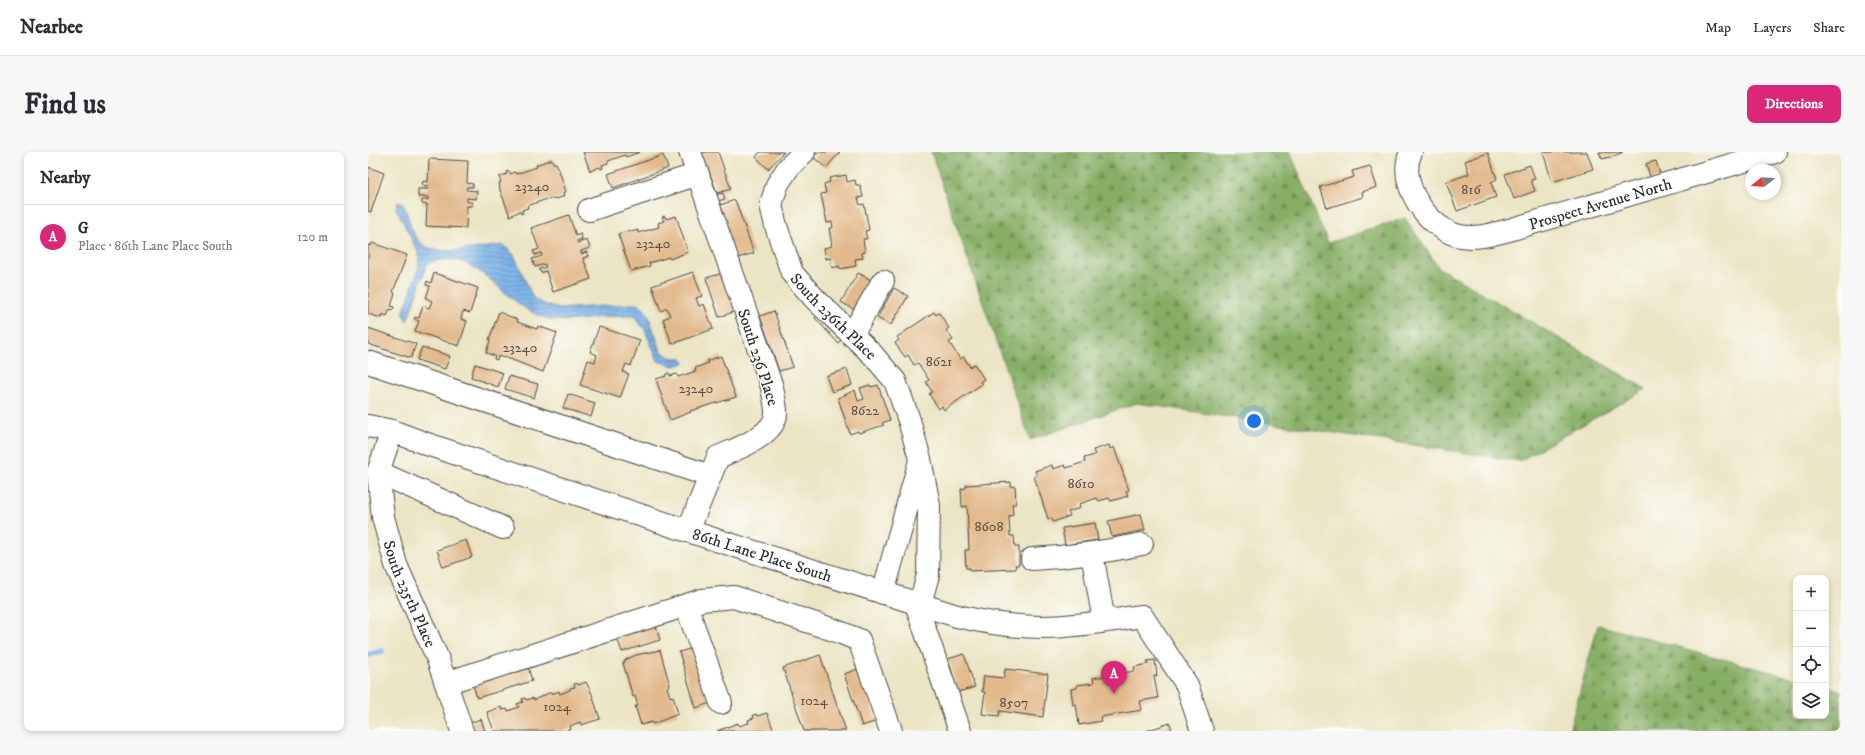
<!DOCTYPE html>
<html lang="en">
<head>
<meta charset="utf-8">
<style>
	:root { --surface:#fff; --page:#f7f7f7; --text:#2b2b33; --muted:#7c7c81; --line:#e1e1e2; --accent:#db2777 }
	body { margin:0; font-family:"IM FELL DW Pica",serif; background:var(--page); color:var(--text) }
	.controls { position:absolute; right:12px; bottom:12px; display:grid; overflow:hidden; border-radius:8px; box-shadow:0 2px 6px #0003 }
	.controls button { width:36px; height:36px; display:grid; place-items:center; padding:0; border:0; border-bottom:1px solid var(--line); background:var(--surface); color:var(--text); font:20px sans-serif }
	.compass { position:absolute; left:1377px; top:12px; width:36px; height:36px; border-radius:50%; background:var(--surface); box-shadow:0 2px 6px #0003; rotate:252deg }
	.you { position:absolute; left:886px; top:269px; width:14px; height:14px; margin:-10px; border:3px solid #fff; border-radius:50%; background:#1a73e8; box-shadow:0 0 0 6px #1a73e833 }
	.badge { display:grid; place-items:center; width:26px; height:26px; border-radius:50%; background:var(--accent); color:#fff; font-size:13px; font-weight:700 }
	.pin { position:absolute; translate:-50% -33px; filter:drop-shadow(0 1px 2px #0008) }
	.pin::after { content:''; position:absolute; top:21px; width:14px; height:12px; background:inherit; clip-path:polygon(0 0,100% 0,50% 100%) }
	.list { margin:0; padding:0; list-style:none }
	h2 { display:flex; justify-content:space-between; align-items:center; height:52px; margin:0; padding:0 16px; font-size:17px }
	h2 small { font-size:13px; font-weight:400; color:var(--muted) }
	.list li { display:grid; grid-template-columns:26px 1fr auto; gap:12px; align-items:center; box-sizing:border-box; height:64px; padding:0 16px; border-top:1px solid var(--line) }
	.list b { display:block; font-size:15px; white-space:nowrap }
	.list p { margin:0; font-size:13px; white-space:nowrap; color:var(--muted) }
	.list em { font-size:13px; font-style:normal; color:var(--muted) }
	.icon { flex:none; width:22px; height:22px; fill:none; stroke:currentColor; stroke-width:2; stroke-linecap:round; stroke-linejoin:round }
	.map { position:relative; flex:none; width:1473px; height:579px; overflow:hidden; border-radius:8px }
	header { display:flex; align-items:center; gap:24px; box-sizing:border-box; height:56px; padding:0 20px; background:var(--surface); border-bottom:1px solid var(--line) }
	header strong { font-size:19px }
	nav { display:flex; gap:22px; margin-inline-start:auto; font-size:14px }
	.intro { display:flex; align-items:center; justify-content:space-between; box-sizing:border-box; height:96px; padding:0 24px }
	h1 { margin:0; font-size:28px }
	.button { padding:10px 18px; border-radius:8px; background:var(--accent); color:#fff; font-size:14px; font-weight:700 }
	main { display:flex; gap:24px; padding:0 24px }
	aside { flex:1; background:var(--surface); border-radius:8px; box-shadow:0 2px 6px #0003 }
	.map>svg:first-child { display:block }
</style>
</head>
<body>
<header>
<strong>Nearbee</strong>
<nav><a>Map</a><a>Layers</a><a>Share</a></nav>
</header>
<div class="intro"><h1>Find us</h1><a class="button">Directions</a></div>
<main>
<aside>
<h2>Nearby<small></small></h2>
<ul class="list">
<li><span class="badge">A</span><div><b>G</b><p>Place · 86th Lane Place South</p></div><em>120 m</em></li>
</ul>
</aside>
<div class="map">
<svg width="1473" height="579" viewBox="0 0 1473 579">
	<defs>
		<pattern id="forest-firs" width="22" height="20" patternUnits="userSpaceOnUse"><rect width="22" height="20" fill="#86ae65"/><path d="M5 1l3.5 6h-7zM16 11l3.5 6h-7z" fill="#6e8e53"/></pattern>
		<pattern id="water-rules" width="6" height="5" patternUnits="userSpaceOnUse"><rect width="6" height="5" fill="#79b0e8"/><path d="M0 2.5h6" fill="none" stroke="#638fbc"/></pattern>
	</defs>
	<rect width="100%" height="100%" fill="#fdfcf7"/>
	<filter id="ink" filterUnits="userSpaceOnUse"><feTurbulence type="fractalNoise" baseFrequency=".025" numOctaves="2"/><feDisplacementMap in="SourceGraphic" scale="8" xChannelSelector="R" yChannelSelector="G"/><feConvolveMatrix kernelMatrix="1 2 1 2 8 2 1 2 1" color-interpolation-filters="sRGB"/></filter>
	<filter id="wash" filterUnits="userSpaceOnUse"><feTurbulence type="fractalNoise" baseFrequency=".012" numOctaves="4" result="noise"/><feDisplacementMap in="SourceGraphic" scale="16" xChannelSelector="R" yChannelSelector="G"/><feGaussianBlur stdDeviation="0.9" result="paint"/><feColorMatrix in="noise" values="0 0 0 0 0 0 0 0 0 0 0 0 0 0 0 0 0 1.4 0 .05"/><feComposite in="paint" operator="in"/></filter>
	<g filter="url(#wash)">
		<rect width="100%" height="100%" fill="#ebe5c5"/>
		<path fill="url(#forest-firs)" stroke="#586c48" d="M563 0H922L960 91 1037 66 1071 116 1278 237 1151 309 769 251 662 288Z
			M1230 473 1428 527V564H1458V535L1473 539V579H1201Z"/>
		<path fill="url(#water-rules)" stroke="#526e8a" d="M29 51H34C40 59 40 70 45 79 48 87 54 94 62 96 80 103 115 95 135 93L146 103 165 146 176 152 191 157 264 152 273 153 280 163 293 199 301 205 314 207 317 211 306 214 290 209 277 178 266 164C256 164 246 164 236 165 214 167 196 172 175 165 134 152 107 90 59 112L39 169 35 162 51 115 50 100 28 56Z"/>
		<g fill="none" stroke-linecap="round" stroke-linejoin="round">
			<path stroke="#79b0e8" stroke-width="5.5" d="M0 503 14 499"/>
		</g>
		<g id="blocks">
			<path fill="#e2ba8d" d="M215 0H272L258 5 257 3 240 9V11L234 13 235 16 233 17 232 15 222 19Z
				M334 0H350L363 37 349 41Z
				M392 0H416L400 17 388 5Z
				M450 0H472L458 16 445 5Z
				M1175 0H1219L1225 17 1184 30Z
				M1231 0H1255L1242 6 1241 5 1234 7Z
				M1120 1 1129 27 1123 30 1128 45 1089 59 1078 30 1101 22 1097 9Z
				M295 3 300 16 245 36 240 22Z
				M61 7 100 9 99 31 105 32V35H99L98 38 109 39 108 47 99 46V50H104V54H99L98 76 58 74 59 52H54V48H60V45H50V37H60L61 34 54 33 55 29 60 30Z
				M184 7 185 11H188L191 18 198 40 195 41 196 44 189 47 188 46 180 48 179 47 159 54 160 56 154 58 155 61 153 62 152 59 142 64 132 38 131 31 133 30 131 25 139 22 138 20 141 19 142 22 147 20 148 22 169 15 168 13Z
				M1288 9 1293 25 1283 28 1278 12Z
				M1162 13 1167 27 1163 28 1167 39 1146 47 1137 22Z
				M1002 14 1009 35 994 40 995 45 959 56 952 35 986 25 984 19Z
				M0 15 16 21 3 60 0 59Z
				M478 23 479 30 487 28 488 33H492L495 45 490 46 492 53 496 52 501 78 497 79 499 87H495L497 100 494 101 495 106 487 107 488 114 472 117 471 114 464 116 462 106 458 107 456 96 464 94 461 76H465L464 70 459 71 453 42 458 41 456 32 462 30 461 26Z
				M355 41 357 47 350 49 347 43Z
				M367 48 386 101 367 107 349 54Z
				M201 63 208 84 213 82 214 87 209 89 210 91 219 88 222 96 213 99V102L219 100 221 104 215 106 223 127 185 140 178 119 173 121 171 117 178 115 177 112 167 115 164 107 174 104 173 101 167 103 165 99 171 97 163 76Z
				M297 64 298 67 308 64 320 100 302 107 301 105 281 111 282 114 263 119 250 82 262 78 263 80 270 78V81L291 75 290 71 296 69 294 65Z
				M4 91 39 103 25 140 27 141 23 154 26 155 25 158 22 157 19 164 14 162 13 166 0 162V93L3 94Z
				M325 120 334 144 328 146 331 154 336 152 345 177 304 192 295 167 302 164 299 156 293 159 284 134Z
				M66 121 110 136 102 161 95 159 93 167 99 169 91 194 47 179 51 169 46 167 47 165 51 166 55 154 61 156 64 149 58 146 62 134 58 133 59 129 63 131Z
				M355 121 368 159 351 165 338 126Z
				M490 121 505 129 487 158 473 150Z
				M526 136 540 144 523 173 509 166Z
				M406 159 425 215 411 219 392 164Z
				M131 160 150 168 149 170 169 177 170 174 189 181 175 220 137 205 136 206 130 204 129 208 126 207 127 204 118 201 122 189 121 188Z
				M566 160 568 163 571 161 581 176 578 178 585 188 581 190 592 207 596 205 602 215 606 212 616 227 612 230 614 232 576 258 574 254 571 257 561 242 564 240 558 230 561 228 550 211 546 213 540 203 537 205 527 191 531 188 529 185Z
				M450 163 473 188 470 191 447 166Z
				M231 175 272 188 263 214 258 212 255 220 261 222 252 246 212 233 220 208 227 210 229 203 222 200Z
				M0 176 48 192 43 206 0 192Z
				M54 195 82 204 77 217 49 208Z
				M353 204 368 245 322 259 323 260 302 268 288 227 298 224V222L301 221 302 224 309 222 310 225 328 219 327 216 340 211 339 209Z
				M107 212 135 221 130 235 103 225Z
				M479 217 484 233 464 240 458 224Z
				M141 224 170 232 166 246 137 237Z
				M502 233 503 235 510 233 522 268 514 271 516 273 491 281 490 279 482 282 470 246 487 238 490 249 496 247 492 236Z
				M200 242 227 251 223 265 195 256Z
				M741 293 742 297 746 295 761 338 758 339 760 344 743 349 741 346 731 349 729 346 711 352 712 356 700 360 702 364 685 370 684 366 680 367 666 324 669 323 667 319 684 313 685 317 697 313 698 316 717 310 716 306 727 303 725 298Z
				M643 330V335L647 334 648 352H644L645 363 641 364 642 384H646L647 395H651V413H647L648 417 602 419V416H598L597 398H601L599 354 594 355 593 337 598 336V333Z
				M773 362 777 378 744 385 740 369Z
				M727 371 730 388 697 393 694 376Z
				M98 388 104 405 75 415 69 398Z
				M287 471 292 488 254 500 248 483Z
				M325 496 342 551 328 556 311 500Z
				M292 498 302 534 299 535 302 545 305 544 310 562 285 572 284 570 273 573 267 554H270L267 544 265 545 255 511 257 510V508L268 503Z
				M596 502 607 535 590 540 580 507Z
				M452 503 478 579H436L415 516Z
				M787 508 789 524H786L790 546 772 549 774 558 732 565 733 569 711 573 708 552 705 553 703 537 709 536V533L726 531 725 526 767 519 766 515 780 512 779 509Z
				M160 515 164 529 109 546 105 533Z
				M490 517 509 569 494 574 476 522Z
				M637 517 680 522 675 565 632 559 631 564 614 562 617 540H614L616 524 636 526Z
				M218 530 224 542 232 567 213 573 212 570 202 574 203 577 196 579H126L119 560 133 555 134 558 139 557 140 559 151 555 149 552 155 550 154 547 157 546 158 548 165 546 166 548 183 540 184 542 191 539 192 542 202 538V536L207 535 206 532 209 531 210 533Z
				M399 561 406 579H349L370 571 371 574 381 571 380 568 386 566 385 563 388 562 389 564Z
				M113 567 117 579H102L99 572Z
				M802 571 804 579H778Z"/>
		</g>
	</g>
	<g filter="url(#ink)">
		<use href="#blocks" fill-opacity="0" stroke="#484742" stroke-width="1"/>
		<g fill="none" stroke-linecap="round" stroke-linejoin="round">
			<g stroke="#484742" stroke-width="24">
				<g id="minor">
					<path id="s1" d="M436 0 420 16 409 33 403 53 408 74 424 121 447 147 505 203 527 229 541 268 552 307 561 353 560 423 555 441 548 452 592 579"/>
					<path id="s2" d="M1043 0C1028 31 1061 78 1092 84 1109 87 1125 82 1141 78L1407 0"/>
					<path d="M221 58 330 22"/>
					<path d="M484 183 515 129"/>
					<path d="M0 210 342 324"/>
					<path id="s3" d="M0 274 24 279 59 292 320 379 589 464C627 473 668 478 707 473 730 471 752 467 774 464L819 533 834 579"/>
					<path id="s4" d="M24 279 10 320 15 365 28 413 69 505 94 579"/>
					<path d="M10 320 135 376"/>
					<path d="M320 379 350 305C367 298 409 283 408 260 408 252 405 243 404 235L322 0"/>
					<path d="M724 402 736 469"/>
					<path d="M664 407C702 405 737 400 774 392"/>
					<path d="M515 441 551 312"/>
					<path d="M318 453 353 551"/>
					<path d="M78 531 334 448 366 445 466 478 491 488 523 579"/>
				</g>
			</g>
			<use href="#minor" stroke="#fff" stroke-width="22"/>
		</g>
	</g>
	<g text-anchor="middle" stroke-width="3" stroke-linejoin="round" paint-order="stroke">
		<g font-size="14" fill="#594f44">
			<text x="164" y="39">23240</text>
			<text x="1103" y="42">816</text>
			<text x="285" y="96">23240</text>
			<text x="152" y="200">23240</text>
			<text x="571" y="214">8621</text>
			<text x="328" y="241">23240</text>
			<text x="497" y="263">8622</text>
			<text x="713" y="336">8610</text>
			<text x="621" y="379">8608</text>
			<text x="446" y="553">1024</text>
			<text x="646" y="555">8507</text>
			<text x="189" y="559">1024</text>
		</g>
		<g font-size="16" fill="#2b2b2b" stroke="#fdfcf7">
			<text dy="6" stroke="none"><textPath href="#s2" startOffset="253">Prospect Avenue North</textPath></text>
			<text dy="6" stroke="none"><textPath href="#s1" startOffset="195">South 236th Place</textPath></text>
			<text transform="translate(391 205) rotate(72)" y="6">South 236 Place</text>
			<text dy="6" stroke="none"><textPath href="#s3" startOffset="415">86th Lane Place South</textPath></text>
			<text dy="6" stroke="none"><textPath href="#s4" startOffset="170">South 235th Place</textPath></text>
		</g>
	</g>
</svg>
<div class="controls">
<button>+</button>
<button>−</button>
<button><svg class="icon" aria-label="locate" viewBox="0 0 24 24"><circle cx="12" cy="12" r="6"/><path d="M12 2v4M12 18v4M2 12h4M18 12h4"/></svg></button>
<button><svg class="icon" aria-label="layers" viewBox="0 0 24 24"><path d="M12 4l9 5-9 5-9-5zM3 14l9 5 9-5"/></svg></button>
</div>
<svg class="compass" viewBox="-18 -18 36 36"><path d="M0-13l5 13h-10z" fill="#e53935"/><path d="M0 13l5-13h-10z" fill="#7c7c81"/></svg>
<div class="you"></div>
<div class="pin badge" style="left:746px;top:542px">A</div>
</div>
</main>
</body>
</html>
